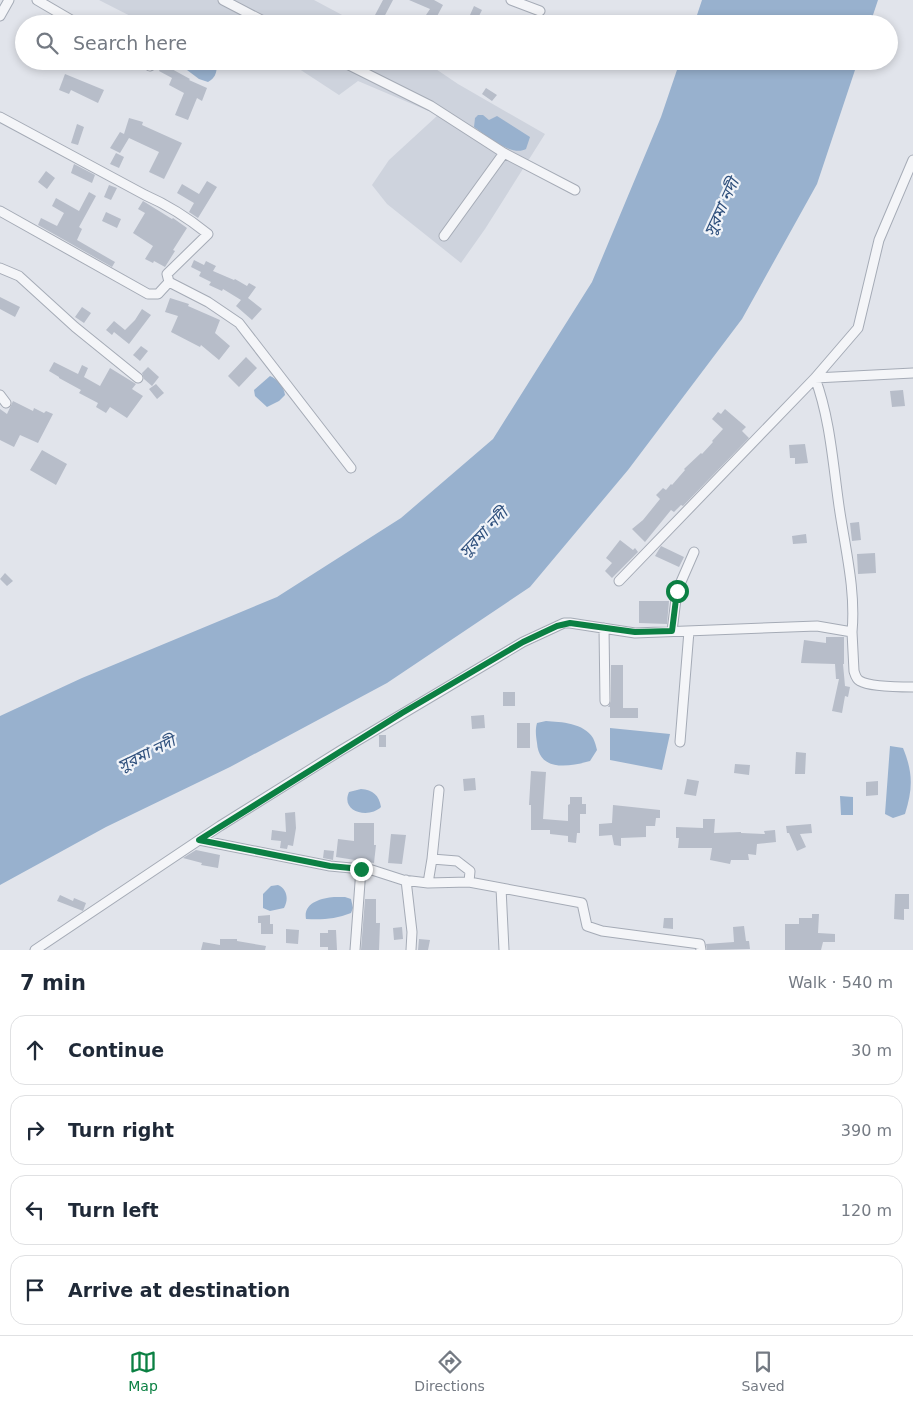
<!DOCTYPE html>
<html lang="en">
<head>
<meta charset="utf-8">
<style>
	:root { --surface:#fff; --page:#f6f6f7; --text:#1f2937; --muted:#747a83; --line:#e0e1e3; --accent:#0b8043 }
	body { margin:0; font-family:"DejaVu Sans","Noto Sans Bengali",sans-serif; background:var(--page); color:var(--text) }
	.stop { position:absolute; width:15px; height:15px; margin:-11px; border:4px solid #0b8043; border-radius:50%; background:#fff }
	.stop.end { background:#0b8043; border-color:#fff; box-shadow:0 1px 5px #0008 }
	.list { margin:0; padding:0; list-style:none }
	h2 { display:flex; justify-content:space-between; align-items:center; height:65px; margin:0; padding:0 20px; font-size:21px }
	h2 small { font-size:16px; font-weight:400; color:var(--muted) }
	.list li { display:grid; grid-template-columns:32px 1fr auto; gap:15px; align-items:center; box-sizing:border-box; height:70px; margin:0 10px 10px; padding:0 10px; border:1px solid var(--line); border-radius:15px }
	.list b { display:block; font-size:19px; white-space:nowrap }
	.list em { font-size:16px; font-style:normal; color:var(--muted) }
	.icon { flex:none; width:28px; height:28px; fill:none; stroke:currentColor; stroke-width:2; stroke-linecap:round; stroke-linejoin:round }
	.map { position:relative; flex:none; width:913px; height:950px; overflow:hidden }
	.search { position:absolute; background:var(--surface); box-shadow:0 2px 8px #0003; left:15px; right:15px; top:15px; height:55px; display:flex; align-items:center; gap:12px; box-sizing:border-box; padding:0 18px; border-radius:28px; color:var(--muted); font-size:19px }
	.sheet { height:385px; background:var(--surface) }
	nav { display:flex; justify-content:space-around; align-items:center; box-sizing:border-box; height:70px; border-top:1px solid var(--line); background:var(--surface); font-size:14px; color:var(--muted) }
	nav a { display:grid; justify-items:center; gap:2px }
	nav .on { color:var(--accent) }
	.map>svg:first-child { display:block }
</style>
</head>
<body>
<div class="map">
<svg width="913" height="950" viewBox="0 0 913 950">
	<rect width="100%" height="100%" fill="#e1e4eb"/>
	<path fill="#ced3dd" d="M99 0H314L359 24H146Z
		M287 61H424L458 84 545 134 485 229 461 263 387 204 372 185 389 160 438 115 358 81 339 95Z"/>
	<path fill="#98b1ce" d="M702 0H878L870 24H694Z
		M184 61H212L217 67C216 74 215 78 208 82L199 79 183 67Z
		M680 61H858L817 184 742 319 628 470 530 587 387 683 230 767 106 827 0 885V716L82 678 277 597 401 518 493 439 592 282 661 117Z
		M478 115H483L489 120 497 116 530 137 526 149C512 157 487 136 474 127L475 118Z
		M270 376C277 379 284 386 285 395L279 401 267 407 255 396 254 390Z
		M546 721C561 722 584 723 593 738 595 742 596 746 597 750L590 761C569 767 539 772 537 743 536 736 535 730 537 723Z
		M610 728 670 734 662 770 610 760Z
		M890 746 903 748C913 772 913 789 905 814L893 818 885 814Z
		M361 789C373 790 379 795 381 807 369 819 340 812 349 792Z
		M840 796 853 797V815H841Z
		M278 885C287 889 289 899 284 908L270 911 263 908V894L271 886Z
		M334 897H345L351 899 353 908 351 913C336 919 322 920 306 919 303 903 321 898 334 897Z"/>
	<path fill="#b7bdc9" d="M383 0H393L383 19 375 15Z
		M409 0H434L443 5 435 20 426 15 430 9Z
		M474 6 482 10 475 24H466Z
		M164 61H173L170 68 190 79 189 80 207 88 202 101 197 98 188 120 175 115 184 93 169 85 172 78 159 71Z
		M65 74 104 90 98 103 71 90 69 94 59 90Z
		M486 88 497 95 492 101 482 94Z
		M129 118 143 122 142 125 182 143 164 179 149 172 159 152 129 138 120 153 110 148 120 132 124 134Z
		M77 124 84 127 78 145 71 143Z
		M116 153 124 157 119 168 110 164Z
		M74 164 95 175 92 183 71 173Z
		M46 171 55 178 47 189 38 182Z
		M207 181 217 187 198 218 189 212 194 203 177 193 182 184 199 194Z
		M109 185 117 188 111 200 104 197Z
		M89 192 96 196 79 227 82 229 77 240 115 262 112 267 38 225 41 218 57 226 64 213 52 206 56 198 79 211Z
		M143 201 172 219 173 218 187 228 173 250 175 251 165 267 154 261 153 263 145 259 153 246 133 233 145 213 138 209Z
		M106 212 121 219 117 228 102 221Z
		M194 260 204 265 206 261 216 266 213 271 234 280 235 279 247 286 249 283 256 287 248 298 262 309 252 320 236 306 241 300 223 289 222 291 209 285 211 282 199 276 201 272 191 267Z
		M0 297 20 307 15 317 0 309Z
		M170 298 189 304 188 306 220 320 215 333 230 346 219 360 201 345 200 347 171 332 178 316 165 312Z
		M82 307 91 313 84 323 75 317Z
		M142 309 151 315 129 344 114 332 112 335 106 330 114 321 125 330 135 320Z
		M141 346 148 351 140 361 133 355Z
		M246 357 257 368 239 387 228 376Z
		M54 362 78 374 82 365 88 368 84 377 100 386 110 368 136 384 132 389 143 396 127 418 110 407 106 413 96 407 98 403 79 393 81 390 59 378V377L49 371Z
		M148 367 159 377 152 386 144 379 142 373Z
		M156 384 164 393 157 399 149 389Z
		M903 390 905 406 892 407 890 391Z
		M13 401 33 411 34 408 44 413 46 411 53 414 38 443 20 435 14 447 0 440V409L7 414Z
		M725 409 746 427 742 431 749 438 683 506 681 505 674 512 671 510 645 542 632 529 643 520 660 499 656 495 663 488 666 490 671 484 672 485 685 470 684 469 701 453 702 454 713 442 712 441 723 429 712 419 718 412 721 414Z
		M805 444 808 463 795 464V458H790L789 445Z
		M42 450 67 464 56 485 30 470Z
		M859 522 861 540 852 541 850 523Z
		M806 534 807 543 793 544 792 536Z
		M620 540 633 550 635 548 638 552 612 578 605 571 612 563 606 558Z
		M661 546 684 557 679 567 655 556Z
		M875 553 876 573 858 574 857 554Z
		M5 573 13 581 7 586 0 579Z
		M639 601H669L667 624 639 623Z
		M826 637H844V664H843L845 686 850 687 848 697 845 696 842 713 832 711 839 679H836L835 664 801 663 804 640 826 643Z
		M611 665H623V708H638V718H610V707H608L611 701Z
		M503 692H515V706H503Z
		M484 715 485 728 472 729 471 716Z
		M517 723H530V748H517Z
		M379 735H386V747H379Z
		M796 752 806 753 805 774H795Z
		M735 764 750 765 749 775 734 773Z
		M531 771 546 772 543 819 568 821V805L570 804V797H582V804H586V814H580V833H577L576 843 568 842V836L550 834V830H531V805H529Z
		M475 778 476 790 464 791 463 779Z
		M687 779 699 781 696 796 684 794Z
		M878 781V795L866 796V782Z
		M613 805 660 810V818H656L655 826H646V837L621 838V846L614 845 612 835 599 836V824L612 823Z
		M295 812 296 828 293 846 288 845 287 849 280 848 281 841 271 840 272 830 286 832 285 813Z
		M703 819H715L714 833 741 832V833L765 834 764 831 775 830 776 842 757 844 756 855 748 854 749 860H731L730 864 710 860 712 848H678L679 838H676V827L703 828Z
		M354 823H374V845H376L374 863 336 857 338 839 354 841Z
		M811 824 812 833 800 834 806 847 797 851 789 833H787L786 826Z
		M391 834 406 835 402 864 388 863Z
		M196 850 220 855 218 868 201 865 202 863 183 858Z
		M324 850 334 851 333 860 323 858Z
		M895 894H909V909H904V920L894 919Z
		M60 895 73 901 74 898 86 903 83 911 57 901Z
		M365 899H376V923H380L379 950H361Z
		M812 914H819L818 933 835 934V942H823L821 950H785V924H799V918H812Z
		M270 915V924H273V934H261V923H258V916Z
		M664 918H673V929L663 928Z
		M744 926 746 941H749L750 949 707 950 706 944 734 942 733 927Z
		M402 927 403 939 394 940 393 928Z
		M286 929 299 930 298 944 286 943Z
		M328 930H336L337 950H328V947H320V933H328Z
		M220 939H237V941L266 946 265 950H201L203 942 220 945Z
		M419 939 430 940 428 950H418Z"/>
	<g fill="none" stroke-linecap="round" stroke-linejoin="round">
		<g stroke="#a5abb6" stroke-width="11">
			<path id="minor" d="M37 0 78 24
				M223 0 269 24
				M511 0 540 11
				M0 16 9 0
				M141 61 150 66
				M341 61 431 106 504 153 575 190
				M0 117 145 195C168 205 188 218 208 234L167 274 169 282 208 302 239 323 351 468
				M0 211 148 294H158L169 282
				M444 236 504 153
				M0 268 19 276 75 327 138 378
				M815 378C830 418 833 464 839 506 845 548 856 590 852 632
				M815 378 913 373
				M0 395 6 403
				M619 581 815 378 858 328 879 240 913 160
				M604 628 605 701
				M672 631 677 591 694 552
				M680 742 689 631
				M199 840 330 866 372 870 403 880 428 883 432 859 457 861 470 871 469 882 582 903 587 926 602 931 700 944 701 950
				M432 859 439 790
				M406 880 412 932 411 950
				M428 883 469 882
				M501 888 504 950
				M35 950 220 826 340 751 523 642 564 623H570L635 633 817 626 852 632 854 671C855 674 856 679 860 681 870 687 901 687 913 687
				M355 950 361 869"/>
		</g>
		<use href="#minor" stroke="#f4f5f8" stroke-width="9"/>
	</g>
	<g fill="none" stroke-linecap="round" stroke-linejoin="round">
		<path stroke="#0b8043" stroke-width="6" d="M361 869 330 866 199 840 402 713 523 642 557 626 570 623 635 632 672 631 677 591"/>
	</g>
	<g text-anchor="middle" stroke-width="4.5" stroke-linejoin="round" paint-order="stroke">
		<g font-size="16" font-style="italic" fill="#2e4f7c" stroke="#f0f3f8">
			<text transform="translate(721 207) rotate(-65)" y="6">সুরমা নদী</text>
			<text transform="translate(483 532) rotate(-46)" y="6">সুরমা নদী</text>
			<text transform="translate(146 753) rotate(-26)" y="6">সুরমা নদী</text>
		</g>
	</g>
</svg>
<div class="stop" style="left:677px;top:591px"></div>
<div class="stop end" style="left:361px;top:869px"></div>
<div class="search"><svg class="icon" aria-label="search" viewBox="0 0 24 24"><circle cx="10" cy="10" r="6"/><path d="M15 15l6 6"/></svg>Search here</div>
</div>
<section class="sheet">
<h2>7 min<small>Walk · 540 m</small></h2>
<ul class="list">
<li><svg class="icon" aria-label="ahead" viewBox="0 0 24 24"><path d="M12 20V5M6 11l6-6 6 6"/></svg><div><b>Continue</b></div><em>30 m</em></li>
<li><svg class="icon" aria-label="right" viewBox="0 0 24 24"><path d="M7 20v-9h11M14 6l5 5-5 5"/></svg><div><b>Turn right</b></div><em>390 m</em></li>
<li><svg class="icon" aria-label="left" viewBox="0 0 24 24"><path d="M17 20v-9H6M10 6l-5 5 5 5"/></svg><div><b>Turn left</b></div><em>120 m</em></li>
<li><svg class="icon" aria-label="arrive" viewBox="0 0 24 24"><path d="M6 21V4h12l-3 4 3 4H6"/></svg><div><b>Arrive at destination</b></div></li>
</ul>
</section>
<nav>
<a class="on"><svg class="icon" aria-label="map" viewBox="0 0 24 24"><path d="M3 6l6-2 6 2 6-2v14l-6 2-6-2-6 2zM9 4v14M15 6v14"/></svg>Map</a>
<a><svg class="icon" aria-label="directions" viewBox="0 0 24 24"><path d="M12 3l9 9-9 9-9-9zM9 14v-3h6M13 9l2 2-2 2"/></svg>Directions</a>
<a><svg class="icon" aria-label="saved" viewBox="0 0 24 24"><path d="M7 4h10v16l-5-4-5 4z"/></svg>Saved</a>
</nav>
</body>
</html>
